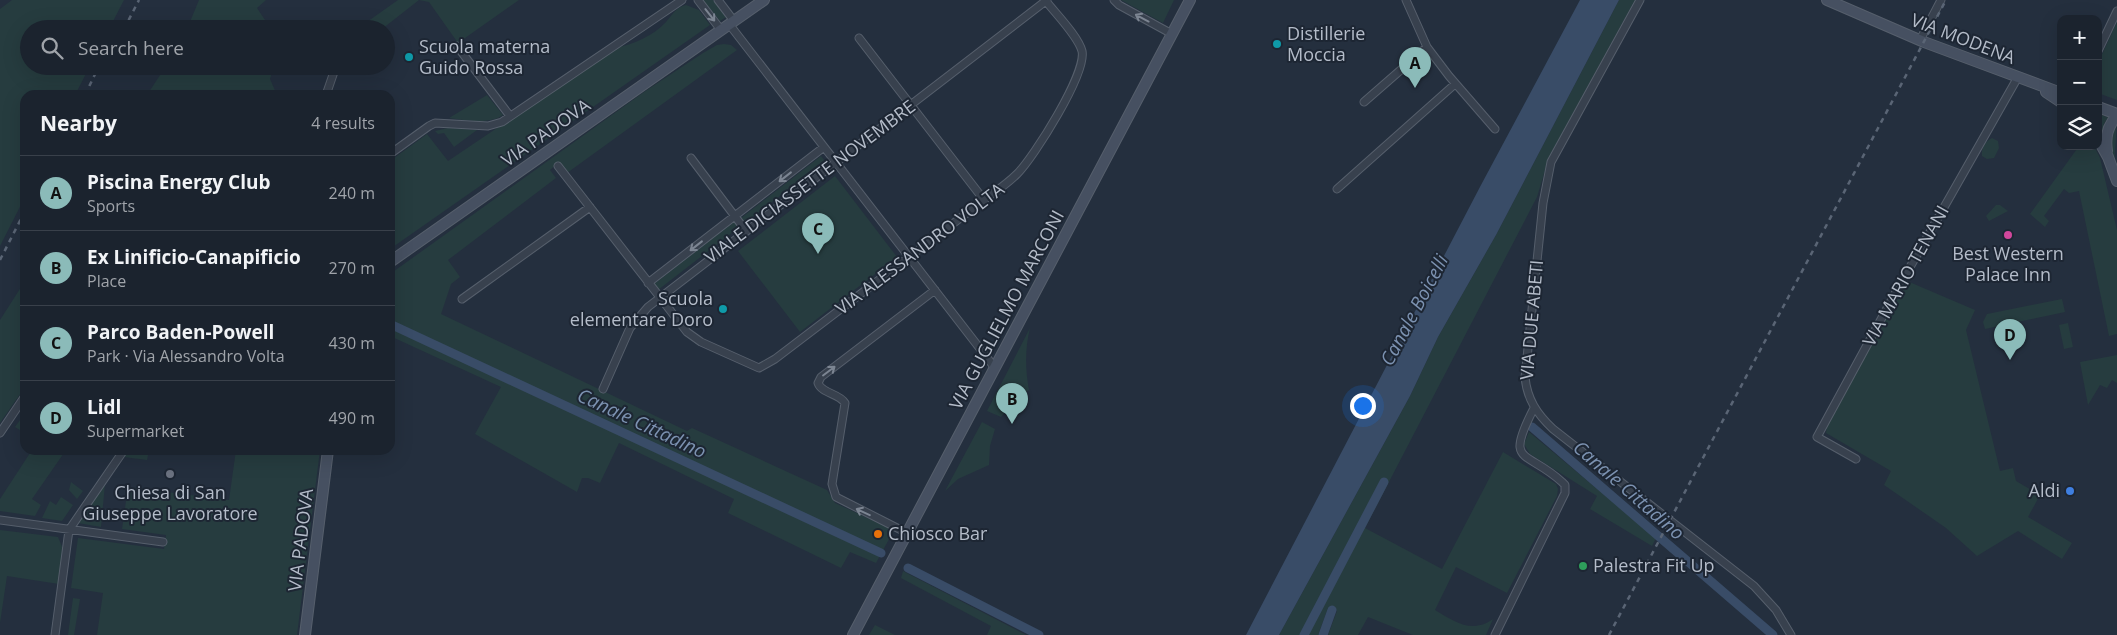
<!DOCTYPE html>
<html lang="en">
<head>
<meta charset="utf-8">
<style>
	:root { --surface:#1b232e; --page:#242b36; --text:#f1f3f6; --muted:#a0a4aa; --line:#39404a; --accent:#8bbbb9 }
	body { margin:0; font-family:"Open Sans",sans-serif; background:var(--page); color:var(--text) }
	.controls { position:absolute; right:15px; top:15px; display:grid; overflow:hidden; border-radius:10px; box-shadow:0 5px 20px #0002 }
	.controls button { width:45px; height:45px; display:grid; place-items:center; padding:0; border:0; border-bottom:1px solid var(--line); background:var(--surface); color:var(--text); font:25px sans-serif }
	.you { position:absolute; left:1362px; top:405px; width:18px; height:18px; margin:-12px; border:4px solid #fff; border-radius:50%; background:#1a73e8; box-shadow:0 0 0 8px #1a73e833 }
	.badge { display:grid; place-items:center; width:32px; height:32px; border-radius:50%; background:var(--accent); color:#111; font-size:16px; font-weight:700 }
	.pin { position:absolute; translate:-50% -41px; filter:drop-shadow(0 1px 2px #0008) }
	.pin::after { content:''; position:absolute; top:26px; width:18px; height:15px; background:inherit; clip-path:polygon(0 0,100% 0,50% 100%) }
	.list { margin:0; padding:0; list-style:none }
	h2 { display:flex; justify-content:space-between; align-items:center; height:65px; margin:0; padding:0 20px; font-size:21px }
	h2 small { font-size:16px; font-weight:400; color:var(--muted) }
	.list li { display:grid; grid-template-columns:32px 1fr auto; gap:15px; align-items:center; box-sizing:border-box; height:75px; padding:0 20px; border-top:1px solid var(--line) }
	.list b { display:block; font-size:19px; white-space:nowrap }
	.list p { margin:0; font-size:16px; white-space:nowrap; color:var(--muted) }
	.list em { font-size:16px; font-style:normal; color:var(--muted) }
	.icon { flex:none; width:28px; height:28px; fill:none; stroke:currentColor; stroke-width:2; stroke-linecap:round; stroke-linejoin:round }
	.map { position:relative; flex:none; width:2117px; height:635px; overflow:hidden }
	.search { position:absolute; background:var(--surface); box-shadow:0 5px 20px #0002; left:20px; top:20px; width:375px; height:55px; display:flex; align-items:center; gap:12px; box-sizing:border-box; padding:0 18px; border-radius:28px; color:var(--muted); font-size:19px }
	.panel { position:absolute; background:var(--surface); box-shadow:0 5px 20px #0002; left:20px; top:90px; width:375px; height:365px; border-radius:15px }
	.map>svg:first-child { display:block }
</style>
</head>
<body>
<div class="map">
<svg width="2117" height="635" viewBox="0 0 2117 635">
	<rect width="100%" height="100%" fill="#242f3e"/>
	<path fill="#263c3f" d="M12 0H124L109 29H29V66H90L75 95H25V197L0 246V9Z
		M199 0H266L257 8 271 29H187Z
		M398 0H519L458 43 429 2 419 0 382 29H357Z
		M703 0H713L726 17 720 21Z
		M1121 0H1174L1163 23Z
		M1619 0H1635L1549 157 1537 197 1365 528 1442 569 1503 452 1556 484 1558 489 1557 496 1507 593 1456 567 1435 610C1455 622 1472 634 1493 619L1486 635H1413L1368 617 1358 635H1328L1337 611 1328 608 1318 635H1279L1410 396 1438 337 1496 235Z
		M686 5 699 10 710 25 390 249V161L427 134 448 161 616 48C634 44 653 36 666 22 673 14 675 8 686 5Z
		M2117 22V100L2098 93V63Z
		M724 44 731 45 737 50 567 173 559 162 550 170 556 178 448 260 460 277 451 284 441 314 687 431 692 428 827 490 835 503 894 530 876 563 850 552 841 568 728 513 734 499 619 443 600 483 588 478H582L577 492 475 434 501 387 390 336V274L644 92 703 53 717 45Z
		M166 66H274L270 79 277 95H147Z
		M487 95 503 115C489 125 465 120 449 118Z
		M2098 114 2108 117 2104 124 2102 137 2098 133Z
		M2116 127C2117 138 2114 152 2115 163 2111 151 2110 142 2114 129Z
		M448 128 477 130 454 147 444 133 438 134 435 131Z
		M1992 138 1998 141 1999 148 1994 158 1987 159 1982 156C1981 149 1985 141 1992 138Z
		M2079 146H2094L2100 158 2117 230V334L2109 336 2079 191 2069 193 2064 189 2044 216 2049 221 2045 227 2030 214Z
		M821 156 825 161 745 223 741 218Z
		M835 176 897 257 800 332 738 251Z
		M1996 205H2000L2008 211 1989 221 1986 216Z
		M734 222 738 228 658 290 654 284Z
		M25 281V387L0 423V320Z
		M1907 281 1975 310 1966 330 2000 471 2013 468 2016 481 2040 495 2028 517 2072 543 2062 559 2018 531 1977 556 1946 528 1884 485 1891 471 1826 433 1827 425Z
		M2062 299 2065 312 1985 329 1983 322 1987 314Z
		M2068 323 2073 347 2064 349 2059 325Z
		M1030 328C1025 348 1025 369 1029 390L1013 402 1001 417 987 411Z
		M2117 355V383L2112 380 2107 388 2100 385 2088 405 2080 362Z
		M23 416 25 417V433L15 427Z
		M982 422 995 429 990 446 989 465 958 479 945 491Z
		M1529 432 1656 538 1652 546 1590 509 1597 496 1530 454 1524 444Z
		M32 450H66L32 499 41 505 35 516 0 511V499Z
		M129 450H149L147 460 124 457Z
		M236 450H320L297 635H97L103 593 71 588 78 538 164 549 166 535 122 529 128 487 229 500Z
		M71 482 83 491 77 499 69 490Z
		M105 484 101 527 78 523Z
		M61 497 73 505 62 521 42 518 50 501 56 505Z
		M0 530 58 537 63 549 59 584 7 576 0 623Z
		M903 571 1026 635H987L991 626 901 578Z
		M73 598 80 599 74 635H68Z
		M875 625 895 635H869Z"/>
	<path fill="#394c67" d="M1580 0H1619L1496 235 1438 337 1410 396 1279 635H1246L1481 185Z"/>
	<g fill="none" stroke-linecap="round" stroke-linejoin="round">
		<path stroke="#394c67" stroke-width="9" d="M390 324 881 553
			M1532 427 1773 635
			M908 568 1039 635
			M1304 635 1384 482
			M1323 635 1332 610"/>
		<g stroke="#565f6c" stroke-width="9">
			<path id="minor" d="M698 0 721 30
				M718 0 734 21
				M1114 0 1119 5 1172 34
				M1406 0 1427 47 1449 76 1495 129
				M1640 0 1551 162 1543 203 1525 377C1527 399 1537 414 1553 429L1754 586 1776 610 1791 635
				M729 24 995 368
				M859 38 984 200
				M1920 40 1941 0
				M457 46 510 116
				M2098 51 2117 11
				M326 95 336 66
				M1364 102 1427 47
				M390 154 429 126 435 123 488 126 502 122 682 0
				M691 158 746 231
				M558 166 687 332 701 342 759 368 775 359 984 200C995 192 1007 184 1017 174 1034 157 1087 73 1082 51 1078 36 1056 14 1046 1
				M1337 189 1455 84
				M648 283 824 147
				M462 299 590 207
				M603 389 630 328 648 307 1047 0
				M0 433 25 396
				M1856 459 1817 437 1897 290 2018 77
				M0 520 163 542
				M907 533 836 497 832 484 845 403C839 393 822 394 818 383L821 377 935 290
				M55 635 69 530 124 450
				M1495 635 1565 493V485L1562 482C1526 449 1504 466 1534 408"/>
		</g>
		<g stroke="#565f6c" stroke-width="12">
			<path id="secondary" d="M1827 0 1924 42 2061 93
				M2046 92 2061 102
				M2098 107 2117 114
				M2098 139 2108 157 2117 181
				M2107 151C2105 138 2107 126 2117 116
				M390 262 764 0
				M305 635 328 450
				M853 635 1190 0"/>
		</g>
		<use href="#minor" stroke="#38414e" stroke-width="7"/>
		<use href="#secondary" stroke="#465061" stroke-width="10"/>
		<path stroke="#5a6575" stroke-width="2.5" stroke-dasharray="5 5" stroke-linecap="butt" d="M124 29 139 0
			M85 95 99 66
			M0 260 25 211
			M1609 635 1946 0"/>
	</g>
	<defs><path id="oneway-shaft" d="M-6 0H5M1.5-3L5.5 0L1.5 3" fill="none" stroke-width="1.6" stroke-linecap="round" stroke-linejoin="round" transform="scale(1.25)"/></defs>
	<g stroke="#7c8592">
		<use href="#oneway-shaft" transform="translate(710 15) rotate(52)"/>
		<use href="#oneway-shaft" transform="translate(1142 18) rotate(-152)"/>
		<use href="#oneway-shaft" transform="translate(785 177) rotate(142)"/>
		<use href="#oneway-shaft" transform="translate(696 246) rotate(142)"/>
		<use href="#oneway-shaft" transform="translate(829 371) rotate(-37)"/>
		<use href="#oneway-shaft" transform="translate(863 512) rotate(-155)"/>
	</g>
	<g fill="#0f9aa8" stroke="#1d2633" stroke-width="2">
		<circle cx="1277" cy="44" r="5"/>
		<circle cx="409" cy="57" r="5"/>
		<circle cx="723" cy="309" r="5"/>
	</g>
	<circle fill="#d1479c" stroke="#1d2633" stroke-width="2" cx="2008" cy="235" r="5"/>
	<circle fill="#6b7280" stroke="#1d2633" stroke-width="2" cx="170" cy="474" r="5"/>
	<circle fill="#3f7fe0" stroke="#1d2633" stroke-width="2" cx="2070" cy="491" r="5"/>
	<circle fill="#e8710a" stroke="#1d2633" stroke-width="2" cx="878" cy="534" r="5"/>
	<circle fill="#2e9e5b" stroke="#1d2633" stroke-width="2" cx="1583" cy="566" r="5"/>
	<g text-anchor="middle" stroke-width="4" stroke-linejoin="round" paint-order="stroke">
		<g font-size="18" fill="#b4bcc9" stroke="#1d2633" text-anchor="start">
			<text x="1287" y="40">Distillerie<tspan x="1287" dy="21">Moccia</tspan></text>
			<text x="419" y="53">Scuola materna<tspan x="419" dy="21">Guido Rossa</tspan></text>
			<text x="2008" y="260" text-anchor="middle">Best Western<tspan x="2008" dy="21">Palace Inn</tspan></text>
			<text x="713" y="305" text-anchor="end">Scuola<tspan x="713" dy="21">elementare Doro</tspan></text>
			<text x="2060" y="497" text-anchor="end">Aldi</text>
			<text x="170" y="499" text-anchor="middle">Chiesa di San<tspan x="170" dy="21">Giuseppe Lavoratore</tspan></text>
			<text x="888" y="540">Chiosco Bar</text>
			<text x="1593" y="572">Palestra Fit Up</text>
		</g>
		<g font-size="18" fill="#b4bcc9" stroke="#1d2633">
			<text transform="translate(1963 39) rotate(21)" y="6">VIA MODENA</text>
			<text transform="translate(546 133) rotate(-35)" y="6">VIA PADOVA</text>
			<text transform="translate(810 182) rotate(-37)" y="6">VIALE DICIASSETTE NOVEMBRE</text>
			<text transform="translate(920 249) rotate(-37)" y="6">VIA ALESSANDRO VOLTA</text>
			<text transform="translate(1906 276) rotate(-61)" y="6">VIA MARIO TENANI</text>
			<text transform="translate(1007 310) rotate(-62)" y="6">VIA GUGLIELMO MARCONI</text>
			<text transform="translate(1532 320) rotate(-85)" y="6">VIA DUE ABETI</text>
			<text transform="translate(301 540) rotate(-83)" y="6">VIA PADOVA</text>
		</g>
		<g font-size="19" font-style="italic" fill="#7c92b1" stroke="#1d2633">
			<text transform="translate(1414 310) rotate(-62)" y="7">Canale Boicelli</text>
			<text transform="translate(642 423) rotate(25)" y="7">Canale Cittadino</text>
			<text transform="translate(1629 490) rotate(41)" y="7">Canale Cittadino</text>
		</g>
	</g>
</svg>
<div class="controls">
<button>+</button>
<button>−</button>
<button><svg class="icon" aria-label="layers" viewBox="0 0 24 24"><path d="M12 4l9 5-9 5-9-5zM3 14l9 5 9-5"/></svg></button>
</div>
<div class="you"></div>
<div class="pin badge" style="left:1415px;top:88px">A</div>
<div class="pin badge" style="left:1012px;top:424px">B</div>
<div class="pin badge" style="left:818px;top:254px">C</div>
<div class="pin badge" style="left:2010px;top:360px">D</div>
<div class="search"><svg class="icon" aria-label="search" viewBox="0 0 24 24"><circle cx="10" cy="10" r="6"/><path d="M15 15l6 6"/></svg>Search here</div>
<section class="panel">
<h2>Nearby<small>4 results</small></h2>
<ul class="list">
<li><span class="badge">A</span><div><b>Piscina Energy Club</b><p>Sports</p></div><em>240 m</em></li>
<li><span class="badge">B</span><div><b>Ex Linificio-Canapificio</b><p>Place</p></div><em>270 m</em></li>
<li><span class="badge">C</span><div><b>Parco Baden-Powell</b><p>Park · Via Alessandro Volta</p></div><em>430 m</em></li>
<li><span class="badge">D</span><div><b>Lidl</b><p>Supermarket</p></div><em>490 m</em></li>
</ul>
</section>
</div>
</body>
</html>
